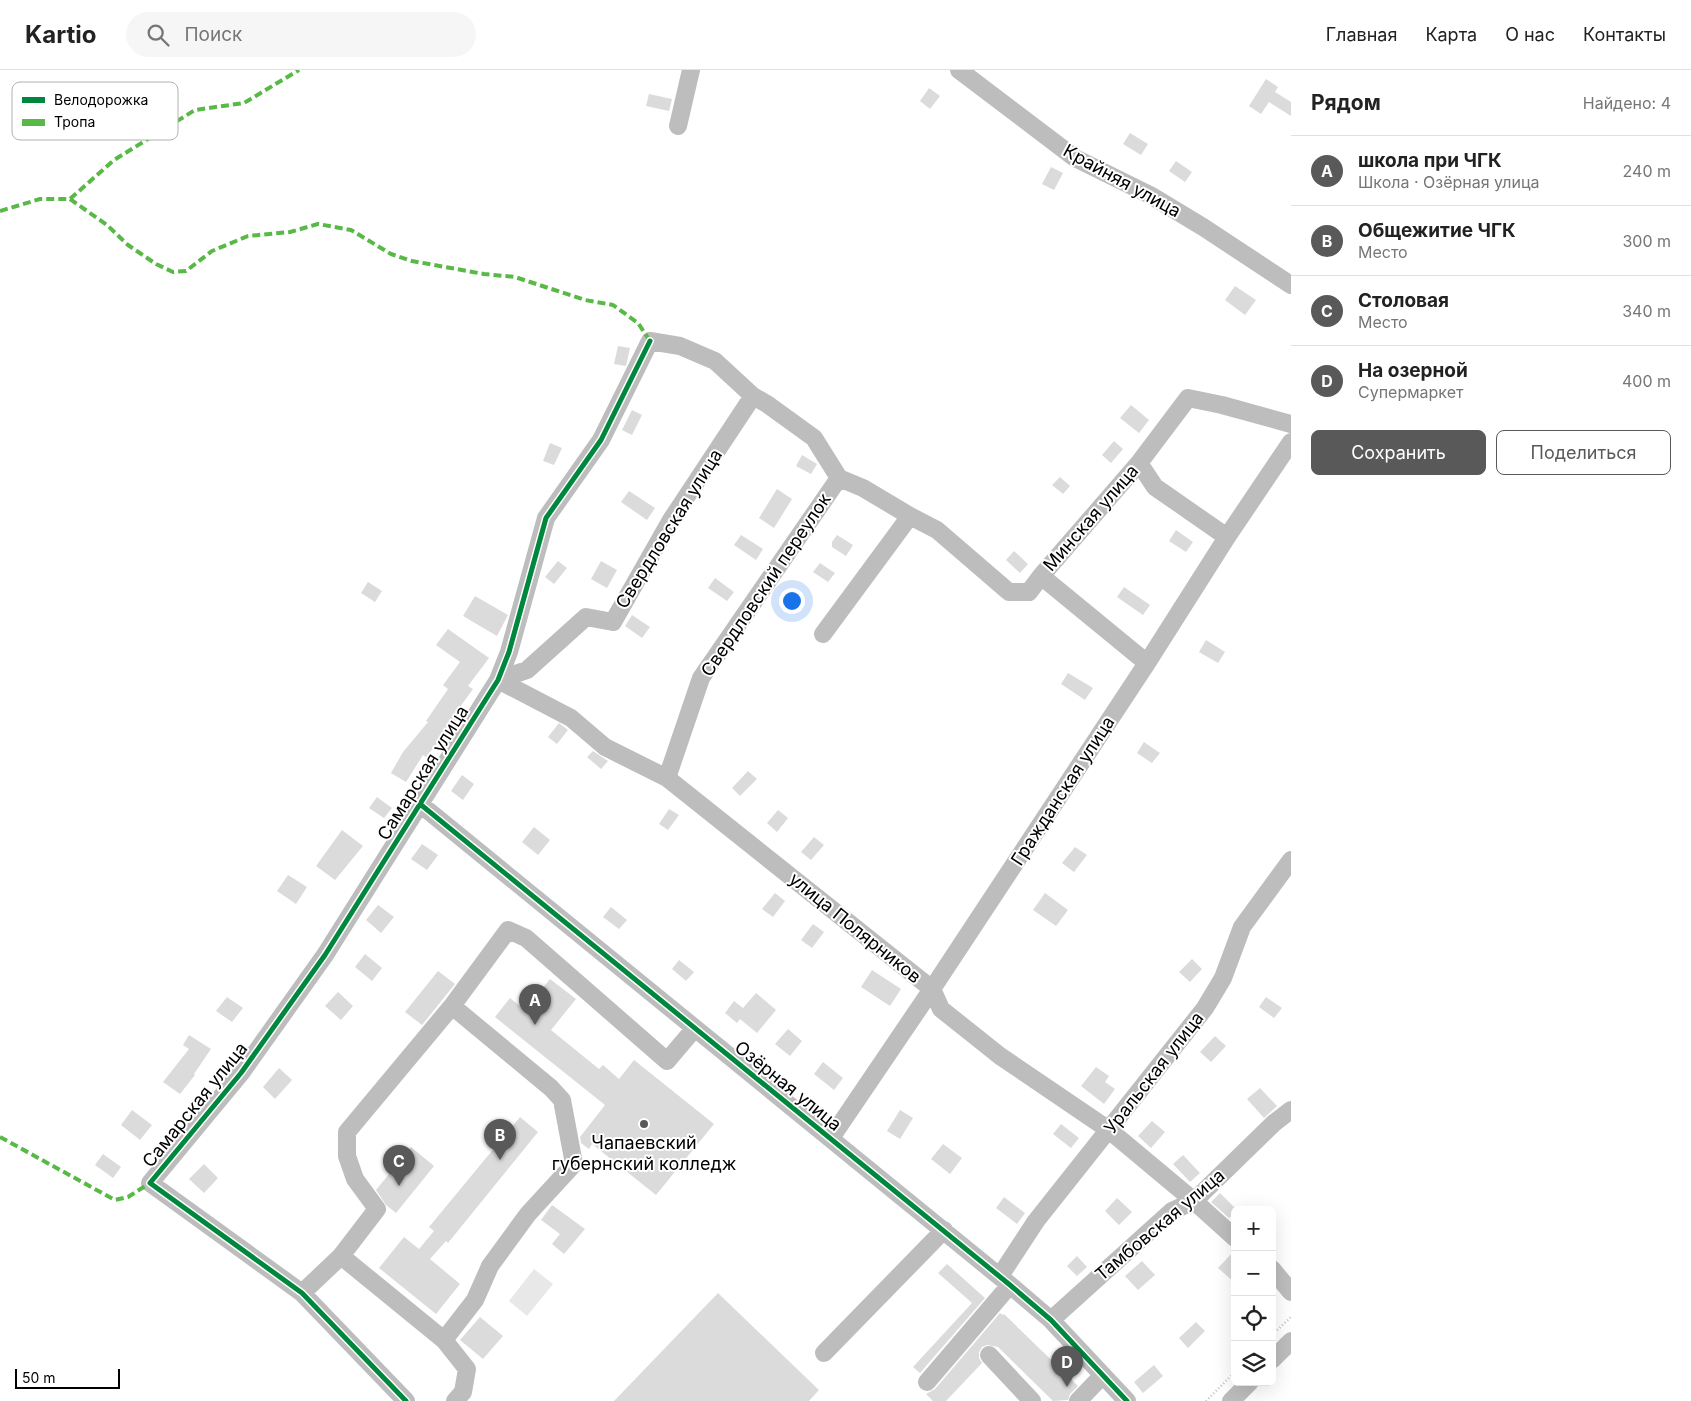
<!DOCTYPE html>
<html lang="ru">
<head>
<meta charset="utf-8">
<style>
	:root { --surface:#fff; --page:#f6f6f6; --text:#222; --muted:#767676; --line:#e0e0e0; --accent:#595959 }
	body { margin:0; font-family:Inter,sans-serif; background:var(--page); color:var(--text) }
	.controls { position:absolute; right:15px; bottom:15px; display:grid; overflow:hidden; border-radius:8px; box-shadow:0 5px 20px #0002 }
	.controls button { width:45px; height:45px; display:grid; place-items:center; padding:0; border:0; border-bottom:1px solid var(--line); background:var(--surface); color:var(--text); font:25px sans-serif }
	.scale { position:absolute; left:15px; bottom:12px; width:105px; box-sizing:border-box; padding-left:5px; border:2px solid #000; border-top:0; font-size:14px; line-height:18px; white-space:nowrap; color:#000; -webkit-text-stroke:4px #fff; paint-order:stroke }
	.you { position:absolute; left:791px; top:530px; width:18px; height:18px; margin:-12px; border:4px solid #fff; border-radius:50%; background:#1a73e8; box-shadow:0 0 0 8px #1a73e833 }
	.badge { display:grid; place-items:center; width:32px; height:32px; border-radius:50%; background:var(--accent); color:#fff; font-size:16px; font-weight:700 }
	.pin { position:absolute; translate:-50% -41px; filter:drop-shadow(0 1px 2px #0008) }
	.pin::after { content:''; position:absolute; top:26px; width:18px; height:15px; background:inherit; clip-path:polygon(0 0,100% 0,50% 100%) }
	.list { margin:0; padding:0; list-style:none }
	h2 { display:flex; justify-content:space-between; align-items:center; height:65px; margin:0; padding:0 20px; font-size:21px }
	h2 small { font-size:16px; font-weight:400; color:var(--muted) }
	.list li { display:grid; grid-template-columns:32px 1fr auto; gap:15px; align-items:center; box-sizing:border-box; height:70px; padding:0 20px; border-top:1px solid var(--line) }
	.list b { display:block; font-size:19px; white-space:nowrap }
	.list p { margin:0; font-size:16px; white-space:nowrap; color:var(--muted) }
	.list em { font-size:16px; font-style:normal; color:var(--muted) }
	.actions { display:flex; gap:10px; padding:15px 20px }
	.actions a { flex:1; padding:11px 0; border:1px solid var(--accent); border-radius:8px; text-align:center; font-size:18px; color:var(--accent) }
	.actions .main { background:var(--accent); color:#fff }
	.icon { flex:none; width:28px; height:28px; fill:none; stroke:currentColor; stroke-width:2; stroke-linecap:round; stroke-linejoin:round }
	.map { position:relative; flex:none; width:1291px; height:1331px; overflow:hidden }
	header { display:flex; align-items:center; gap:30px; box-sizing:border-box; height:70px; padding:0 25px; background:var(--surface); border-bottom:1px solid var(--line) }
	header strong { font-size:24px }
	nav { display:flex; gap:28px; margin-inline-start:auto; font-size:18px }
	.search { width:350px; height:45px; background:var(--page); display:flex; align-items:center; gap:12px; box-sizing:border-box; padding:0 18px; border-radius:28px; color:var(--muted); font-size:19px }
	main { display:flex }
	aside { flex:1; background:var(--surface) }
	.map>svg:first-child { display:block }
</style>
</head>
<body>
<header>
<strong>Kartio</strong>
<div class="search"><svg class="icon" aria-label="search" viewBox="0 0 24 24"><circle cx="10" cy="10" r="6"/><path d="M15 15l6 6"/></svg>Поиск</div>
<nav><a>Главная</a><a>Карта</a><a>О нас</a><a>Контакты</a></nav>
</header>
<main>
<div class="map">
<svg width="1291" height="1331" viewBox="0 0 1291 1331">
	<rect width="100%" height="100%" fill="#fff"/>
	<path fill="#e8e8e8" d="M534 1199 553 1214 527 1246 509 1231Z"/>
	<path fill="#dbdbdb" d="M1266 9 1278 17 1275 22 1291 32V46L1269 32 1261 44 1249 36Z
		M929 18 940 26 930 39 920 31Z
		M649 24 672 29 669 41 646 36Z
		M1130 63 1148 74 1141 85 1123 74Z
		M1176 91 1192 102 1185 112 1169 101Z
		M1051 97 1063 103 1054 120 1042 114Z
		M1235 216 1256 230 1245 245 1225 230Z
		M618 276 630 278 626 296 614 294Z
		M1131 335 1149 350 1139 363 1120 348Z
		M632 340 642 345 632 365 622 360Z
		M1114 371 1123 379 1111 393 1102 385Z
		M550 373 562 378 554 395 543 391Z
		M802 385 817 394 811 404 796 396Z
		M1060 407 1070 416 1063 424 1052 415Z
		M777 419 792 429 774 458 759 448Z
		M629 421 655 438 647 450 621 432Z
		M1176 460 1193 472 1186 482 1169 471Z
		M741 465 763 479 756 490 734 475Z
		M837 465 853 475 846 486 832 477V472Z
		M1014 481 1028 494 1020 503 1006 490Z
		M558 491 567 498 554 514 545 507Z
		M601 491 617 500 607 518 591 509Z
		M820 493 835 503 828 512 813 502Z
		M715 508 734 522 727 531 708 518Z
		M368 512 382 521 375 532 361 523Z
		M1124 517 1150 535 1143 545 1117 527Z
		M475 526 508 545 497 566 463 546Z
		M632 545 650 557 642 568 625 556Z
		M448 559 489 588 468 616 473 619 455 644 459 647 446 665 445 664 426 687 423 685 406 712 391 703 403 682 428 652 426 651 448 619 443 615 460 592 436 575Z
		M1206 570 1225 582 1218 593 1199 582Z
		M1068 603 1093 618 1085 630 1061 614Z
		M559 653 568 660 557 674 548 667Z
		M1144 672 1160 683 1152 693 1137 683Z
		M593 681 608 691 601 699 587 687Z
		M748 701 757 709 740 726 732 718Z
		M462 705 474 714 463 730 451 721Z
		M377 727 392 738 384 748 369 738Z
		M669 739 679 745 668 760 659 754Z
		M778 740 788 748 777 762 767 753Z
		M534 757 550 770 538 785 522 772Z
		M342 760 363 776 335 810 316 796Z
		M814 767 824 775 811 790 801 782Z
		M422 774 438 785 427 800 411 789Z
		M1075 777 1087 785 1074 802 1062 793Z
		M288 805 307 817 296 834 277 821Z
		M775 823 785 831 773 847 762 839Z
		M1045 823 1068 840 1056 856 1033 840Z
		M378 835 394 847 381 863 366 850Z
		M611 837 627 850 619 859 603 847Z
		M813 854 824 862 812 878 801 870Z
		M365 884 382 898 372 911 355 897Z
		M1192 889 1202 899 1190 912 1179 902Z
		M679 890 694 902 686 911 672 899Z
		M872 900 901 919 890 936 861 917Z
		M438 901 455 914 422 955 405 942Z
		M550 909 576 929 551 960 599 999 603 995 619 1009 634 990 714 1054 656 1125 592 1074 589 1079 581 1073 580 1067 605 1035 495 947 510 928 525 940Z
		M338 922 353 936 341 950 325 936Z
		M756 923 776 940 757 963 740 949 737 953 725 943 734 931 743 938Z
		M227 927 243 938 232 952 216 941Z
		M1266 927 1282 938 1274 948 1259 937Z
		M788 959 802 971 790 986 775 974Z
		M189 965 211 979 194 1004 195 1005 180 1024 163 1012 189 979 183 975Z
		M1215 966 1226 976 1211 992 1200 982Z
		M823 992 843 1008 834 1020 814 1004Z
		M1096 997 1109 1006 1105 1012 1115 1019 1104 1034 1081 1016Z
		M279 998 292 1010 275 1029 263 1017Z
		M1260 1018 1277 1036 1264 1048 1247 1029Z
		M132 1040 152 1055 140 1070 121 1055Z
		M900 1040 913 1048 900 1069 887 1061Z
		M520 1047 538 1062 448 1173 446 1171 430 1189 460 1214 436 1244 379 1198 404 1167 419 1179 434 1161 429 1157Z
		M1152 1051 1165 1062 1151 1078 1138 1066Z
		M1061 1054 1079 1068 1071 1078 1053 1064Z
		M943 1074 962 1088 950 1104 931 1089Z
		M411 1077 434 1096 396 1143 386 1135 376 1120Z
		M103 1084 121 1097 113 1108 95 1095Z
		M1183 1085 1200 1103 1190 1112 1173 1094Z
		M204 1094 218 1108 204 1123 189 1109Z
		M1220 1123 1237 1140H1235V1143L1229 1148 1211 1132Z
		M1004 1127 1025 1143 1017 1154 996 1138Z
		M1117 1128 1132 1142 1119 1155 1105 1141Z
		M552 1135 585 1159 564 1184 552 1174 560 1164 541 1150Z
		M1235 1180V1213L1218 1198Z
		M1077 1186 1087 1197 1077 1206 1067 1196Z
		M1142 1191 1155 1205 1138 1220 1125 1206Z
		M947 1194 985 1228 920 1303 913 1297 972 1233 938 1203Z
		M718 1223 819 1320 809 1331H614Z
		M1000 1243 1003 1245 1004 1244 1078 1316 1070 1324 1068 1330 1053 1331 998 1277 987 1275 982 1277 979 1282V1288L982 1293 946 1331H933L926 1324 935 1319Z
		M480 1247 503 1266 483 1289 460 1270Z
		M1196 1252 1205 1261 1188 1278 1179 1268Z
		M1154 1295 1163 1306 1143 1323 1134 1312Z"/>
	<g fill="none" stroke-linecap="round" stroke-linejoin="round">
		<path stroke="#c2c2c2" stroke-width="2.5" stroke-dasharray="1 2.5" stroke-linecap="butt" d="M1272 1265 1291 1247
			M1206 1331 1235 1302"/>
		<path stroke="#bdbdbd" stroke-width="18" d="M959 0 1075 88 1150 125 1203 157 1291 215
			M678 56 691 0
			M1139 393 1155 417 1227 467
			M910 446 937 460 1009 522H1029L1041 506
			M823 564 910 446 863 418 839 408
			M1147 593 1041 506 1139 393 1188 328 1222 335 1291 354
			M498 610 571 648 605 677 667 708 932 919 941 939 1000 986 1109 1060 1194 1131 1235 1168
			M498 610 527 600 586 547 613 552 671 450 753 326
			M667 708 701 608 839 408
			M420 734 1010 1215 1051 1250 1127 1331
			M452 936 551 1018 562 1030 574 1094 528 1144 490 1196 475 1230 444 1270 467 1299 463 1322 455 1331
			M831 1068 932 919 1147 593 1227 467 1291 372
			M341 1186 444 1270
			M1272 1199 1291 1222
			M1000 1206 1036 1151 1205 938 1223 908 1242 857 1291 790
			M302 1223 341 1186 377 1139 355 1109 347 1086V1062L452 936 508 860 526 868 667 991 695 958
			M1051 1250 1172 1141 1194 1131 1274 1053 1291 1040
			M824 1283 944 1160
			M989 1285 1032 1331
			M1272 1290 1291 1271
			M927 1312 1010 1215
			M406 1331 302 1223 150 1113 241 1003 325 885 498 610 509 582 546 448 601 370 650 271 680 276 715 291 753 326 767 334 814 368 839 408
			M1078 1331 1103 1305
			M1231 1331 1250 1312"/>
		<path stroke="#58b947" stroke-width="4" stroke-dasharray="8 4" stroke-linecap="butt" d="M70 129 107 155 128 175 156 194 173 202 186 201 212 181 248 166 290 162 318 154 351 160 391 184 412 191 484 204 515 207 585 230 613 235 638 253 650 271
			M0 141 40 129H70L114 90 195 40 244 33 299 0
			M0 1067 115 1130 128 1127 150 1113"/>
		<g stroke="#fff" stroke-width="8">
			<path id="cycleway" d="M420 734 1010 1215 1051 1250 1127 1331
				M406 1331 302 1223 150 1113 241 1003 325 885 498 610 509 582 546 448 601 370 650 271"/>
		</g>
		<use href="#cycleway" stroke="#00873e" stroke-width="5"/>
	</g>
	<circle fill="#595959" stroke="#fff" stroke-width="2" cx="644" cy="1054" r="5"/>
	<g text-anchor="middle" stroke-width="4" stroke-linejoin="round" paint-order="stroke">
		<g font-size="18" fill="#000" stroke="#fff">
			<text transform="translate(1122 111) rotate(29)" y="6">Крайняя улица</text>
			<text transform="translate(1091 448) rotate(-49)" y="6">Минская улица</text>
			<text transform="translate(669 459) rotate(-58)" y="6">Свердловская улица</text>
			<text transform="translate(766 515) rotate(-56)" y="6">Свердловский переулок</text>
			<text transform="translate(423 703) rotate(-58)" y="6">Самарская улица</text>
			<text transform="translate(1063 721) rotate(-57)" y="6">Гражданская улица</text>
			<text transform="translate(855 858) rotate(39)" y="6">улица Полярников</text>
			<text transform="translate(1154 1003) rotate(-52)" y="6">Уральская улица</text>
			<text transform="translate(788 1016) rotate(39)" y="6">Озёрная улица</text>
			<text transform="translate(195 1035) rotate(-51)" y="6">Самарская улица</text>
			<text transform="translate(1160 1155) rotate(-40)" y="6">Тамбовская улица</text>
		</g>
		<g font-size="18" fill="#000" stroke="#fff">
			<text x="644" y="1079">Чапаевский<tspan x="644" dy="21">губернский колледж</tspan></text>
		</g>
	</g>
	<rect x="12" y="12" width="166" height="58" rx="8" fill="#fff" stroke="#b2b2b2" stroke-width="1"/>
	<rect x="22" y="27" width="23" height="6" fill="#00873e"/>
	<rect x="22" y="49" width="23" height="7" fill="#58b947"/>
	<g font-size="14" fill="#000">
		<text x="54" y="35">Велодорожка</text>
		<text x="54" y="57">Тропа</text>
	</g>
</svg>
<div class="controls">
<button>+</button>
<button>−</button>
<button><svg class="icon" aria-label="locate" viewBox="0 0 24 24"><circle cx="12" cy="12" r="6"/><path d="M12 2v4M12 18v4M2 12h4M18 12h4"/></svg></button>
<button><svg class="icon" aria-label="layers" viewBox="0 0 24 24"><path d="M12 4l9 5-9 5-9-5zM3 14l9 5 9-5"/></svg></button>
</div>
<div class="scale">50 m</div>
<div class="you"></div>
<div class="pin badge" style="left:535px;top:955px">A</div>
<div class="pin badge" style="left:500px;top:1090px">B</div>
<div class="pin badge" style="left:399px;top:1116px">C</div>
<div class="pin badge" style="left:1067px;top:1317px">D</div>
</div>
<aside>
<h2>Рядом<small>Найдено: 4</small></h2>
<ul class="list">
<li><span class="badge">A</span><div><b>школа при ЧГК</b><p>Школа · Озёрная улица</p></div><em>240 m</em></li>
<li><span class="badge">B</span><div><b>Общежитие ЧГК</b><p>Место</p></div><em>300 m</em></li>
<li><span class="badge">C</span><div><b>Столовая</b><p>Место</p></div><em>340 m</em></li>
<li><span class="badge">D</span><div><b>На озерной</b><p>Супермаркет</p></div><em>400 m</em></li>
</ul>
<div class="actions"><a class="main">Сохранить</a><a>Поделиться</a></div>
</aside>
</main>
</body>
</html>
